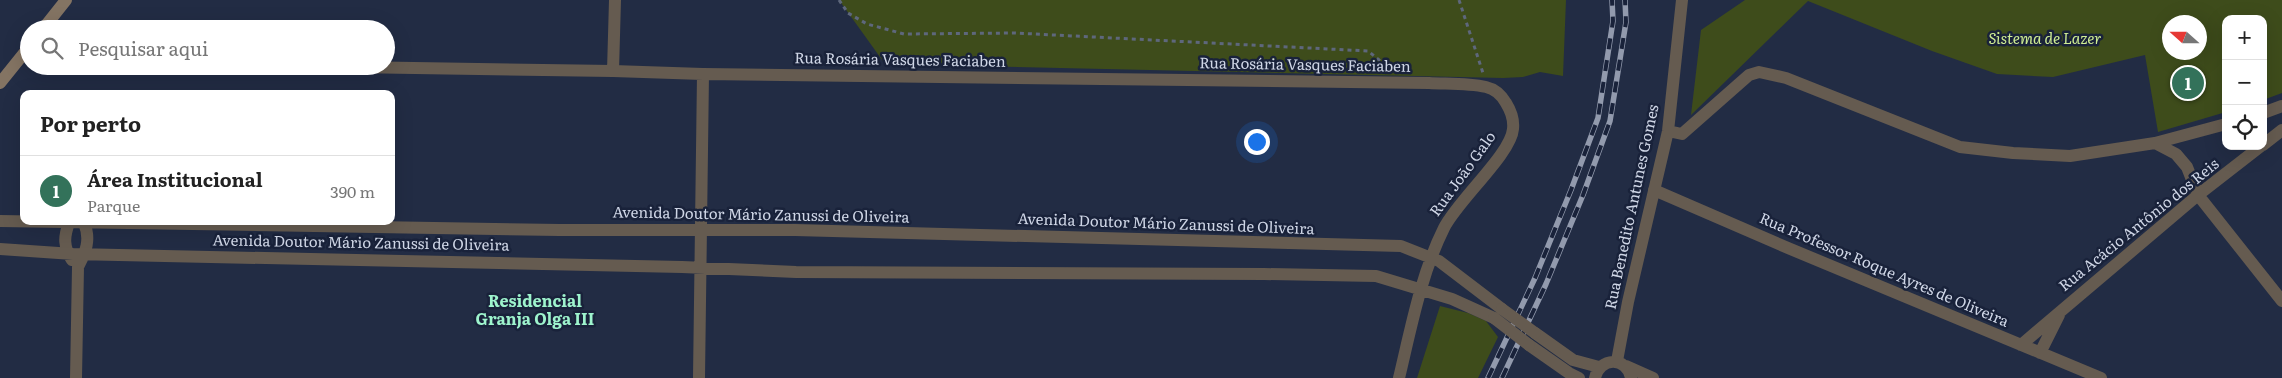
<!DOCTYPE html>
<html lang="pt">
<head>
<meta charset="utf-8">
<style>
	:root { --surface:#fff; --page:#f2f2f2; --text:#222; --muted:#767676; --line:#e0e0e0; --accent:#33725a }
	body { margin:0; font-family:Literata,serif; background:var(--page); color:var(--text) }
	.controls { position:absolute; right:15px; top:15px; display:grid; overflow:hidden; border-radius:10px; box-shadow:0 5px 20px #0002 }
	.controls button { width:45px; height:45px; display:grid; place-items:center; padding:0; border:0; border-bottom:1px solid var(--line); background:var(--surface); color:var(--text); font:25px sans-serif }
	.compass { position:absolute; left:2162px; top:15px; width:45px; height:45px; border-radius:50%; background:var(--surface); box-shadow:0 5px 20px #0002; rotate:291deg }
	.you { position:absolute; left:1256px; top:141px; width:18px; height:18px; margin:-12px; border:4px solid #fff; border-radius:50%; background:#1a73e8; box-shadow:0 0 0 8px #1a73e833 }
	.badge { display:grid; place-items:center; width:32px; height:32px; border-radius:50%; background:var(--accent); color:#fff; font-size:16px; font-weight:700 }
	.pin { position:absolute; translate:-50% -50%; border:2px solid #fff; box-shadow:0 1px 5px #0006 }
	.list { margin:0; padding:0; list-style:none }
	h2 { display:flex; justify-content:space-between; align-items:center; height:65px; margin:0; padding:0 20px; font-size:21px }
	h2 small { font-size:16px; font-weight:400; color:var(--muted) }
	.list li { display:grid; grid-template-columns:32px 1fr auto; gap:15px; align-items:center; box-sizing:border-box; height:70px; padding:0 20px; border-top:1px solid var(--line) }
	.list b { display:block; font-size:19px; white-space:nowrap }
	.list p { margin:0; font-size:16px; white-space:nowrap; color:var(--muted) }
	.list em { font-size:16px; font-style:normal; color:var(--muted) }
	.icon { flex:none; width:28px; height:28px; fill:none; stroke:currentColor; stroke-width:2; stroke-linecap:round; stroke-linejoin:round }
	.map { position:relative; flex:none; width:2282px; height:378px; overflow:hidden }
	.search { position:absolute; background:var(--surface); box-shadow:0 5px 20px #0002; left:20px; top:20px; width:375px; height:55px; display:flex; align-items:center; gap:12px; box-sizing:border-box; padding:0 18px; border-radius:28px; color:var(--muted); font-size:19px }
	.panel { position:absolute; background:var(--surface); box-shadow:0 5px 20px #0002; left:20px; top:90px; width:375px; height:135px; border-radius:10px }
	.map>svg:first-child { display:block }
</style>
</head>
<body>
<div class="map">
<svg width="2282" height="378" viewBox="0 0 2282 378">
	<rect width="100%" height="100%" fill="#222c44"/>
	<path fill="#3e4c1b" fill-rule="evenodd" d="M839 0H1566L1563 76 1540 72 1523 77 1503 78 885 64Z
		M1745 0H2282V93L2263 100V19H2226V112L2158 132 2145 55 2053 77 1997 74 1932 51 1808 1 1691 115 1701 30ZM2170 22H2200V52H2170Z
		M1440 306 1468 313 1486 321 1498 337 1478 378H1417Z"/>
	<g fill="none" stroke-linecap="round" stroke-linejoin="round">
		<path stroke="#5e677c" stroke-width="3" stroke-dasharray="4 4" stroke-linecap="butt" d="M839 0 848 13 867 24 904 34 1015 33 1368 51 1390 69
			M1459 0 1483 73"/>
		<path stroke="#655b50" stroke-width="12" d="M287 66 613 71 703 74 1429 83C1447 84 1468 83 1486 87 1495 89 1502 96 1506 103 1511 111 1514 120 1513 129 1511 154 1458 200 1444 228 1421 274 1411 328 1399 378
			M613 71 615 0
			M2263 113 2282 106
			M1668 131 1682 134 1749 75 1759 72 1786 78 1960 147 2013 153 2070 156 2155 143 2226 124
			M2155 143 2176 154 2187 167 2198 195 2282 301
			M2263 145 2282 130
			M1654 190 1788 248 2101 378
			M0 221 560 230H795L1401 246 1439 261 1502 309
			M69 223C64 236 63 247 72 260
			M0 249 73 254 682 267 796 272 1264 274 1376 276 1452 299 1494 318
			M1535 333 1573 360 1599 367
			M1529 345 1569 373 1579 378
			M2021 345 2198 195 2261 146
			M2040 353 2059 315
			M1617 361 1628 302 1668 131 1682 0
			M1626 366 1653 378
			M76 378 78 267C86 252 91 239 84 223
			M699 378 703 74
			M1595 378C1599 357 1627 356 1631 378"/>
		<path stroke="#847463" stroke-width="12" d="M43 29 66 0
			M0 83 29 47"/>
		<g stroke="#929aad" stroke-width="5.5">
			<path id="rail" d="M1488 378 1535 278 1571 190 1598 118 1613 21 1612 0
				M1502 378 1546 284 1583 195 1610 121 1626 22 1625 0"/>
		</g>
		<use href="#rail" stroke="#19223a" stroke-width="4" stroke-dasharray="11" stroke-linecap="butt"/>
		<path stroke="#655b50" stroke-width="12" d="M1502 309 1535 333
			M1494 318 1529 345"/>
	</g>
	<g text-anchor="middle" stroke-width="5" stroke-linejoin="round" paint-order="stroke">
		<g font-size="15" font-style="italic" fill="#cfed93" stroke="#19223a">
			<text x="2045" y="44">Sistema de Lazer</text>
		</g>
		<g font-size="15" fill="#cfd6e6" stroke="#19223a">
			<text transform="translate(900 60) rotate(1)" y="5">Rua Rosária Vasques Faciaben</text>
			<text transform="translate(1305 65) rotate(1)" y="5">Rua Rosária Vasques Faciaben</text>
			<text transform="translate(1463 174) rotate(-54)" y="5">Rua João Galo</text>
			<text transform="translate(1632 207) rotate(-78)" y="5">Rua Benedito Antunes Gomes</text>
			<text transform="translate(761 215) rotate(1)" y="5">Avenida Doutor Mário Zanussi de Oliveira</text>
			<text transform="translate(1166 224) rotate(2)" y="5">Avenida Doutor Mário Zanussi de Oliveira</text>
			<text transform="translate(2139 225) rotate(-39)" y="5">Rua Acácio Antônio dos Reis</text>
			<text transform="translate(361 243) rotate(1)" y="5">Avenida Doutor Mário Zanussi de Oliveira</text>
			<text transform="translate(1884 270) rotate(23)" y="5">Rua Professor Roque Ayres de Oliveira</text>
		</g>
		<g font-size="16" font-weight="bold" fill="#9ef4cd" stroke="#19223a">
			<text x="535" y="307">Residencial<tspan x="535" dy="18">Granja Olga III</tspan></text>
		</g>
	</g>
</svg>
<div class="controls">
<button>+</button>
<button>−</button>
<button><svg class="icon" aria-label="locate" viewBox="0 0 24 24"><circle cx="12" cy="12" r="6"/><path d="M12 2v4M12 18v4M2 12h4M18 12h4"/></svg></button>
</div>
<svg class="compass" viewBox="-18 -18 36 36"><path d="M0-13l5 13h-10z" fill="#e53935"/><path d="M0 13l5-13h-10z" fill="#767676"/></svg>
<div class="you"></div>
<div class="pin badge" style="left:2188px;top:83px">1</div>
<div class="search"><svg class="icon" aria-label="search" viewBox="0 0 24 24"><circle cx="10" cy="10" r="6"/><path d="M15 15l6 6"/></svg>Pesquisar aqui</div>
<section class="panel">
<h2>Por perto<small></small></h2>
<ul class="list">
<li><span class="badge">1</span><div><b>Área Institucional</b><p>Parque</p></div><em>390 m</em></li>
</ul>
</section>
</div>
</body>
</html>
